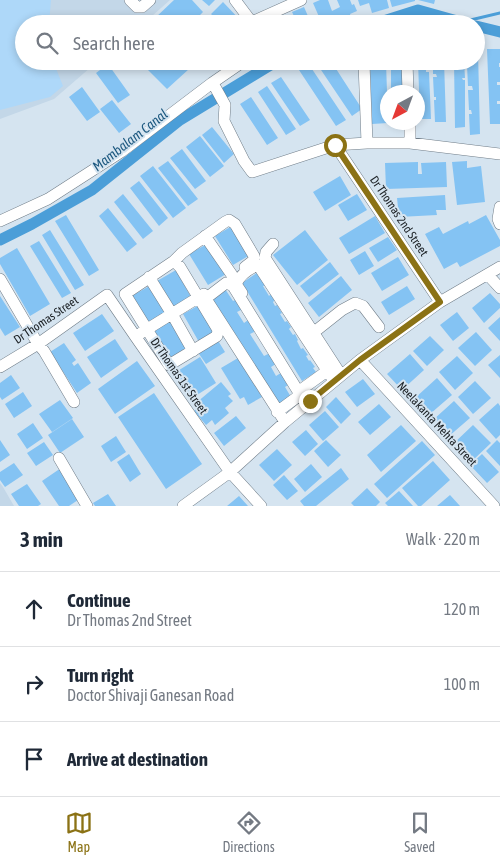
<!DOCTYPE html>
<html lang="en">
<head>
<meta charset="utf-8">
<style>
	:root { --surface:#fff; --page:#f6f6f7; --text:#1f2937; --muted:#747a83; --line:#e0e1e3; --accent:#8b7215 }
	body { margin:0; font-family:"Asap Condensed",sans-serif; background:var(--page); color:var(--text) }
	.compass { position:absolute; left:380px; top:85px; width:45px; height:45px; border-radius:50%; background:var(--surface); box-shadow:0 2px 8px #0003; rotate:221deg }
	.stop { position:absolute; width:15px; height:15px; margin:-11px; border:4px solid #8b7215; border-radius:50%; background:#fff }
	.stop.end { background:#8b7215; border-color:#fff; box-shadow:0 1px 5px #0008 }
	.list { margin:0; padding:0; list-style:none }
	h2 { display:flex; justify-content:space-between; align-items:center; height:65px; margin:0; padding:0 20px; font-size:21px }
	h2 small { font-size:16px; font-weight:400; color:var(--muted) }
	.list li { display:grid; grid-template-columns:32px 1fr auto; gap:15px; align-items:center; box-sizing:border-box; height:75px; padding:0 20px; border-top:1px solid var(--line) }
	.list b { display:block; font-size:19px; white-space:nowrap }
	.list p { margin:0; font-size:16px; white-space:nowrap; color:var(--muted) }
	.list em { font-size:16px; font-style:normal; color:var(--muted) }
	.icon { flex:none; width:28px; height:28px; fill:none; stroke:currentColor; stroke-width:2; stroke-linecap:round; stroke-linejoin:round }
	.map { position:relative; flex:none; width:500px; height:506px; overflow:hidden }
	.search { position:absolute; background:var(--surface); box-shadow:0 2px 8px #0003; left:15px; right:15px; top:15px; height:55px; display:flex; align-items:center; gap:12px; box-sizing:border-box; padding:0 18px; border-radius:28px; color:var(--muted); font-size:19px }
	.sheet { height:290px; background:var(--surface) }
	nav { display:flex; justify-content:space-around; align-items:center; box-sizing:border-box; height:70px; border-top:1px solid var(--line); background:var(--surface); font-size:14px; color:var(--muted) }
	nav a { display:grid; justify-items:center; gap:2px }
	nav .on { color:var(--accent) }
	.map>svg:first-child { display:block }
</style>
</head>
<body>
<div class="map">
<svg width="500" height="506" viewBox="0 0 500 506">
	<rect width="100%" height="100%" fill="#d5e4f0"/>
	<path fill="#c3d7e8" d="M0 0H170L143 24H24V61H98L54 99 0 119Z
		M0 483 3 487 14 506H0Z"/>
	<path fill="#aed8f9" d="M0 0H51L49 24H24V61H53L63 86 50 97 0 110Z"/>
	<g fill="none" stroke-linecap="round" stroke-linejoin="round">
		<path stroke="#4b9ed8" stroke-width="3" d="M462 22 500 13"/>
		<path stroke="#4b9ed8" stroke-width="11" d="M374 24 418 10 468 24
			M476 26 500 32
			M0 240 32 224 92 190 180 120 277 61"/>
	</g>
	<path fill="#84c3f3" d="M174 0H192L203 12 191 24H159L154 19Z
		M202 0H215L209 6Z
		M320 0H328L332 11 340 7 337 0H350L352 5 354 4 357 11 350 14 353 22 348 24H330L329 22 327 23V24H298L292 12 304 7 311 23 320 19 313 3Z
		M358 0H387L389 8 372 13 369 3 360 6Z
		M390 0H415V1L392 7Z
		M418 0H435L434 4Z
		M223 2 242 22 240 24H221L211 14Z
		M283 16 286 24H266Z
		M487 49H500V63H499V67H500V82H497V85H500V101H497V104H500V124H490Z
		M476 51H478L480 134 470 135 469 114H472L471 110H469L468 90H473L472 86H468L467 65H470V61H476Z
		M156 61H182L189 69 167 89 147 69Z
		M315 61H331L362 109 352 116Z
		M418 61H429V67H426V72H429L431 119H420Z
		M433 61H444L446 122H435L434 100H436V97H434L433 77H437L436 74H433Z
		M454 61H464L465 78H462L463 80H465V127L455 128Z
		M370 62H386L388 123 372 124Z
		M308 63 346 120 336 126 299 70Z
		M391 63H404L405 92H391Z
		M108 64 130 95 118 103 96 73Z
		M281 77 310 120 300 126 271 83Z
		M267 86 296 129 286 135 258 92Z
		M82 87 100 112 87 121 69 97Z
		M251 97 278 138 267 145 240 104Z
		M112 100 131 124 119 133 100 109Z
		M212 127 234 154 224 163 202 135Z
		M200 136 224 166 210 177 186 147Z
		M182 149 206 181 195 189 170 158Z
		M168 161 198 199 188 206 158 168Z
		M467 161V168L481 166 485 202 457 205 452 162Z
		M418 162V174H422L421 163 446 162 447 187 386 189 385 163Z
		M153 166 186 208 173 218 140 176Z
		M340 176 351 195 325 211 313 192Z
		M139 181 168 218 159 226 130 188Z
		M123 194 153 231 143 239 114 202Z
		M357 194 367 210 348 221 338 205Z
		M445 195 446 210H436L437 215 399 217 397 198Z
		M108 208 137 244 127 252 99 216Z
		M66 215 99 270 89 276 55 221Z
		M486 215 500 240V246L460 267 457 262 444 269 425 234 439 227 443 234 468 221 469 224Z
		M375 216 385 233 349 254 339 238Z
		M232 226 250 255 233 265 215 236Z
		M50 230 84 285 75 290 42 235Z
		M305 230 328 260 297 285 273 255Z
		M388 237 397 250 378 262 369 248Z
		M39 241 71 293 62 298 30 246Z
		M207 244 226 274 208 285 189 254Z
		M17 248 50 304 30 316 0 264V258Z
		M365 251 374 266 359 275 350 260Z
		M398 257 409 275 382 291 371 273Z
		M330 262 339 274 309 297 300 286Z
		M176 270 192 299 173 309 157 281Z
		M258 272 266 285 263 286 269 296 271 294 275 300 273 302 275 306 277 305 282 313 280 314 285 322 287 321 291 327 289 329 293 335 295 334 298 340 297 341 301 349 303 348 308 355 306 356 309 361 310 360 315 367 313 368 316 372 302 381 242 283Z
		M341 276 352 290 319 317 308 303Z
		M151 285 167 313 148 324 132 296Z
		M407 286 415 299 389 315 381 302Z
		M225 289 233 301 239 298 245 308 237 312 244 323 251 318 258 330 250 334 264 356 272 352 279 362 271 367 276 376 284 371 291 383 285 387 291 397 276 406 210 299Z
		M490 293 500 304V308L484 323 472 308Z
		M0 296 20 327 5 336 0 328Z
		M201 304 217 332 199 342 183 314Z
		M457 312 469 328 453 341 440 325Z
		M102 314 114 331 85 351 73 333Z
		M500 317V341L488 328Z
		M173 320 188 347 170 358 154 330Z
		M476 332 492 350 475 366 458 348Z
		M430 336 444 350 427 366 413 351Z
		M115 339 128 359 101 378 87 357Z
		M217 339 225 352 206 364 197 351Z
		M64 343 76 360 72 363 74 366 78 363 91 383 77 393 50 352Z
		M410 354 424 370 402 390 387 374Z
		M500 355V378L488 365Z
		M457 356 473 373 455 390 439 372Z
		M200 357 216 383 192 398 176 372Z
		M238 358 262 397 248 405 244 397 240 399 221 368Z
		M137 361 155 386 115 414 98 389Z
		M11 375 20 388 2 400 0 397V383Z
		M437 378 452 395 430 414 415 398Z
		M363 379 375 394 357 407 345 392Z
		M475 381 491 398 473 414 458 397Z
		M221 382 231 394 228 396 233 401 225 408 229 413 215 425 212 420 206 425 194 411 199 407 196 403Z
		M23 392 32 406 14 418 5 404Z
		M154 393 202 464 166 489 118 417Z
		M336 397 351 414 341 424 326 407Z
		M60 400 73 418 52 432 39 414Z
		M454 401 470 418 448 437 433 420Z
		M498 403 500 406V435L496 439 479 420Z
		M379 404 391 417 370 435 358 422Z
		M325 411 339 427 323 441 309 425Z
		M236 416 246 428 224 446 214 433Z
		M72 419 84 437 60 453 48 435Z
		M33 423 43 438 27 449 17 434Z
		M401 425 416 441 381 472 367 455Z
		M473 425 491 443 471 462 453 444Z
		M306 430 318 444 305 456 292 442Z
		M116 436 126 452 111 462 101 446Z
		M0 440 10 455 0 462Z
		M326 440 341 455 328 467 314 451Z
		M497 440 500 443V466L486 451Z
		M422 441 435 455 387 498 374 484Z
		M44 442 53 455 36 466 27 453Z
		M277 449 292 465 274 481 259 465Z
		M129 454 141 474 130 482 117 462Z
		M482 454 499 472 487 483 470 465Z
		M433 461 450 480 421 506H418L402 488Z
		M14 463 23 475 5 487 0 480V472Z
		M311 464 322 477 305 492 294 479Z
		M61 468 81 498 69 506H59L42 481Z
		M341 468 349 479 316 506H304L300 501Z
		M284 475 298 491 287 500 273 485Z
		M27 484 41 504 38 506H19L11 494Z
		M367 488 380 502 376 506H354L351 503Z
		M399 491 413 506H388L385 503Z
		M108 494 116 506H95L93 503Z
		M450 495 460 506H437Z
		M239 496 248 506H227Z"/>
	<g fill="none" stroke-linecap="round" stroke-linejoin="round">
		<g stroke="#707d88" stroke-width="12">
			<path id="minor" d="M130 0 137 7H142L150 0
				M235 0 253 24
				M252 22 301 0
				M407 61 408 92
				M364 63 367 143
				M215 87 225 105 224 121 244 161 252 172 335 145 367 143H410L500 154
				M410 122V143
				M335 145 440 302
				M500 207 498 219 500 224
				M0 221 48 199 121 152 212 83 244 61
				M205 236 232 275
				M273 244 266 252 265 258 341 375
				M174 261 180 267 218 330 217 336 169 365 125 294Z
				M174 261 182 253 225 222 229 220 235 224 254 256V260L245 267
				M488 275 500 288
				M149 277 172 314 193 351
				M0 279 38 344 44 351 74 402
				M242 293 236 284C240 275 248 269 258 265L334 381
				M141 333 204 294
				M313 333 342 310 355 303 363 306 379 327
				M360 360 494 506
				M0 367 38 344 107 295 135 336 230 472 261 506
				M302 389 327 371
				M277 412 300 395
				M285 422 208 302 207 299 209 296 226 283 229 284 233 286 306 404
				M59 458 87 506
				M183 506 230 472 285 422 360 360 440 302 500 267"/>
		</g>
		<use href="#minor" stroke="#fff" stroke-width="11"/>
	</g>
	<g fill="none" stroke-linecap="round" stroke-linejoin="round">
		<path stroke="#8b7215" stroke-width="6" d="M310 401 360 360 440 302 335 145"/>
	</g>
	<g text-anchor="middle" stroke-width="4" stroke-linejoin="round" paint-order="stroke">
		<g font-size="12" fill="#1c2125" stroke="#d5e4f0">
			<text transform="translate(399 216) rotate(56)" y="4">Dr Thomas 2nd Street</text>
			<text transform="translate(46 320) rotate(-34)" y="4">Dr Thomas Street</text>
			<text transform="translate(179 376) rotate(55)" y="4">Dr Thomas 1st Street</text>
			<text transform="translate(437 424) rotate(47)" y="4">Neelakanta Mehta Street</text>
		</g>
		<g font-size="14" font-style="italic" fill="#1c587f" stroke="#d5e4f0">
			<text transform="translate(130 140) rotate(-38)" y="5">Mambalam Canal</text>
		</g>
	</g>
</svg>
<svg class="compass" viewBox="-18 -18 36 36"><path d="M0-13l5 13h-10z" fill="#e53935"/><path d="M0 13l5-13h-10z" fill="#747a83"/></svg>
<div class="stop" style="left:335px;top:145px"></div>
<div class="stop end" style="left:310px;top:401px"></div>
<div class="search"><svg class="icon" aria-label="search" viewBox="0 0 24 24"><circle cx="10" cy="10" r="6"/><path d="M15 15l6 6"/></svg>Search here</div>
</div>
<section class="sheet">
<h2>3 min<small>Walk · 220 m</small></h2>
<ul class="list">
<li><svg class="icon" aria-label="ahead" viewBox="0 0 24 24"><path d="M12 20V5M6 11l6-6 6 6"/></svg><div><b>Continue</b><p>Dr Thomas 2nd Street</p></div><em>120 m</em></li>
<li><svg class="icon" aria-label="right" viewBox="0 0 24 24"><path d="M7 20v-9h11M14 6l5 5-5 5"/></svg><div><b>Turn right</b><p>Doctor Shivaji Ganesan Road</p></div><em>100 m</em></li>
<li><svg class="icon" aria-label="arrive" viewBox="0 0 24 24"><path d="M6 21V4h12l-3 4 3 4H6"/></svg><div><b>Arrive at destination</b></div></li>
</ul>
</section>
<nav>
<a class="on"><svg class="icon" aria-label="map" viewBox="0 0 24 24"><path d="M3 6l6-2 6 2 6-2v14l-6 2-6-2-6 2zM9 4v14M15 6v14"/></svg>Map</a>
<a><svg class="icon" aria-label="directions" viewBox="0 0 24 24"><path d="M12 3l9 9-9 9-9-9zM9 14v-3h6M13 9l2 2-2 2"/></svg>Directions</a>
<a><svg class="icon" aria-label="saved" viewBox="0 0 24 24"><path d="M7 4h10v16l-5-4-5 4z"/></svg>Saved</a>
</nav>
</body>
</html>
